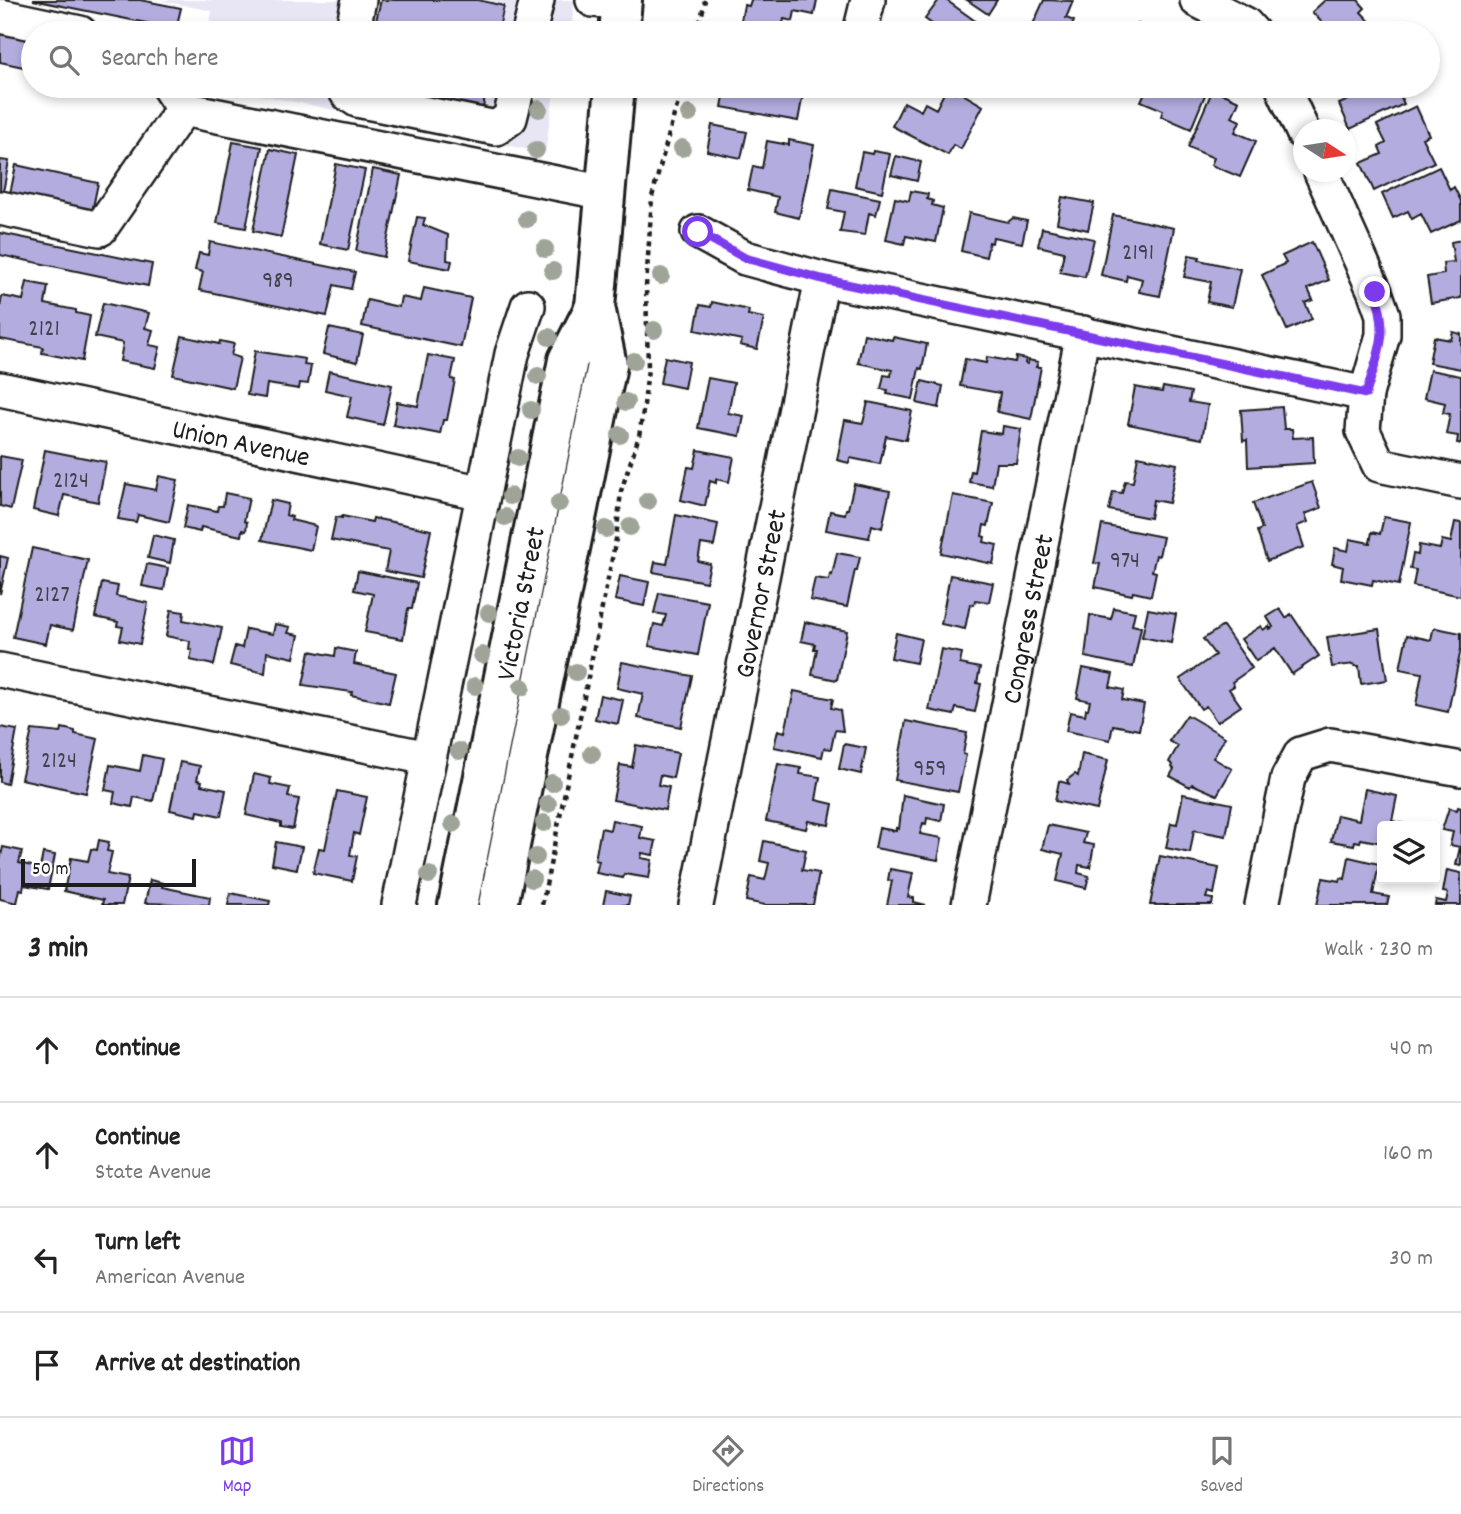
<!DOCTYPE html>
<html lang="en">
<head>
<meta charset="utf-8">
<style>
	:root { --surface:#fff; --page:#f2f2f2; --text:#222; --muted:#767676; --line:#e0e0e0; --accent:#7c3aed }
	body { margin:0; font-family:Dekko,sans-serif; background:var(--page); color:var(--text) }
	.controls { position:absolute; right:21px; bottom:21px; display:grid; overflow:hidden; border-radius:7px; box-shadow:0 4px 10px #0003 }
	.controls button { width:63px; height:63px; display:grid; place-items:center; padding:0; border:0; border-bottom:2px solid var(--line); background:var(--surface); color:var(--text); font:35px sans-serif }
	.compass { position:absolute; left:1293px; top:119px; width:63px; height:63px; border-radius:50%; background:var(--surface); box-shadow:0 4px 10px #0003; rotate:102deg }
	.scale { position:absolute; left:21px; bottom:18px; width:175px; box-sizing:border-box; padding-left:7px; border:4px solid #1c1c1c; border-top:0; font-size:19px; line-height:24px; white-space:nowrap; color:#1c1c1c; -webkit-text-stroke:5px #fff; paint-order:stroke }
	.stop { position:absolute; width:21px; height:21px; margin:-16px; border:5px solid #7c3aed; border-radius:50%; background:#fff }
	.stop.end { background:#7c3aed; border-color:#fff; box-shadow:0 2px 7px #0008 }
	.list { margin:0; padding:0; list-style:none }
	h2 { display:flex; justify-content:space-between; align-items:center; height:91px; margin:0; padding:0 28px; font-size:30px }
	h2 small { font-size:23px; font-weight:400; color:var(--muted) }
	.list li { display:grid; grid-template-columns:46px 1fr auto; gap:21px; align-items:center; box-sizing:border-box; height:105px; padding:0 28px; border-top:2px solid var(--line) }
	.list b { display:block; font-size:26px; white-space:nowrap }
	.list p { margin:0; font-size:23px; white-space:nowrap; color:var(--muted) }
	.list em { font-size:23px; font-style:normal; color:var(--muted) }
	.icon { flex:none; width:38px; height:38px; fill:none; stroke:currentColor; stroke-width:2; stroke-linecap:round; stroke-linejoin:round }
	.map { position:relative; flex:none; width:1461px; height:905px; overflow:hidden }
	.search { position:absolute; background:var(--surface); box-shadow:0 4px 10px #0003; left:21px; right:21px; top:21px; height:77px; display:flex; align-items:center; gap:18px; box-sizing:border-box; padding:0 24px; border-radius:38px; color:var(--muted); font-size:26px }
	.sheet { height:511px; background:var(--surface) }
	nav { display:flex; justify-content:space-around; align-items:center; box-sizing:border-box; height:98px; border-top:2px solid var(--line); background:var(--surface); font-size:19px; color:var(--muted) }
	nav a { display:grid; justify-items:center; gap:4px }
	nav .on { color:var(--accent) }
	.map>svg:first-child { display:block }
</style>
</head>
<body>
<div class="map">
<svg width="1461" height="905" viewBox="0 0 1461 905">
	<rect width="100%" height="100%" fill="#fff"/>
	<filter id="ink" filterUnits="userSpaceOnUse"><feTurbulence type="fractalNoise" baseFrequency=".0143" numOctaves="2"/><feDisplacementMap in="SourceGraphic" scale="14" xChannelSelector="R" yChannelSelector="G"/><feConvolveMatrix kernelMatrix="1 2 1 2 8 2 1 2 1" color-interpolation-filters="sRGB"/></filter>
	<g filter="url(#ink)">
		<path fill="#e8e6f5" d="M158 0H574L572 24 569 33H208L212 11Z
			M217 86H555L545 153Z"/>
		<path fill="#b3addf" stroke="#1c1c1c" stroke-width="2" d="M33 0H140L181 8 176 29Z
			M381 0H478L504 6 498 33H415L375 25Z
			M751 0H817L814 15 795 11 793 21 784 19 781 33 739 31 744 5 749 6Z
			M939 0H946L992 33H945L925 19Z
			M967 0H997L988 14Z
			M1044 0 1073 1 1066 18 1074 21 1069 32 1073 33H1029Z
			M1325 0H1358L1365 8 1361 12 1378 30 1374 33H1321L1327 28 1312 12Z
			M1138 24 1161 33H1134Z
			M0 34 33 40 28 68 0 62Z
			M366 86H487L482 113Z
			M726 86H787L786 91 803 94 798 121 722 107Z
			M1148 86H1196L1207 90 1191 129 1161 116 1163 110 1141 101Z
			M1358 86H1396L1404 104 1350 129 1339 104 1353 98 1349 90Z
			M946 89 955 93 956 90 983 106 961 149 953 145 948 155 892 126 904 102 921 111 925 103 936 109Z
			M1213 89 1239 101 1232 117 1240 121 1235 132 1256 141 1240 177 1211 165 1214 158 1188 147Z
			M1416 106 1429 135 1422 138 1434 162 1374 191 1361 163 1382 154 1379 147 1386 143 1377 125Z
			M712 125 747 132 741 158 707 151Z
			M789 140 814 145 799 218 775 212 778 197 748 190 753 166 762 168 767 141 789 145Z
			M233 142 262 147 246 228 217 223Z
			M270 149 298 155 281 237 253 231Z
			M873 151 890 154 882 192 855 186 862 152 872 154Z
			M896 156 921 162 917 181 891 175Z
			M0 160 9 161 3 192H0Z
			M336 164 365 170 348 250 320 244Z
			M16 165 98 183 92 212 10 194Z
			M1439 167 1450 190 1454 187 1461 201V220L1431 234 1421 214 1412 219 1408 211 1393 218 1382 194Z
			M373 169 401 175 384 257 356 251Z
			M832 189 880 199 876 215 869 213 865 235 840 232 844 212 828 209Z
			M911 191 928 194 927 199 933 201 932 205 943 208 936 242 906 236 904 244 886 240 895 198 909 201Z
			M1062 197 1094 203 1088 230 1057 223Z
			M969 213 1008 222 1013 218 1027 221 1022 243 993 237 992 243 989 242 986 257 961 251Z
			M1113 215 1174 228 1160 296 1139 292 1142 279 1127 275 1126 281 1101 275Z
			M417 217 425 218 423 225 448 235 447 260 452 261 450 269 408 261Z
			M1042 228 1094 239 1085 277 1060 272 1064 252 1038 246Z
			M0 233 152 264 148 286 0 255Z
			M1461 240V298L1431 303 1427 277 1444 274 1443 263 1454 262 1451 242Z
			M210 242 355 272 351 289 334 285 327 316 199 290 203 272 195 270 199 253 208 255Z
			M1312 242 1329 280 1308 289 1313 300 1305 303 1312 319 1287 330 1262 275 1286 263 1282 256Z
			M1189 255 1200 257 1199 260 1240 269 1232 307 1207 302 1211 282 1184 277Z
			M27 282 48 286 45 304 76 310V313L90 316 82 361 42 353 43 347 0 339V308L2 296 23 300Z
			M424 288 471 298 461 347 362 326 367 300 399 307 401 297 421 301Z
			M712 302 749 310 748 315 764 318 757 349 740 345 742 340 695 330 700 305 711 307Z
			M103 303 149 313 145 328 153 330 149 345 160 347 155 368 120 361 123 343 95 337Z
			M329 328 363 335 357 362 323 354Z
			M1453 332 1461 334V369L1429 363 1434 337 1451 340Z
			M864 334 892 340 893 337 927 344 922 369 919 368 913 399 887 394 888 390 881 389 884 375 891 376 892 370 858 363Z
			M182 336 219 344 220 341 234 344 231 355 240 358 233 388 173 375Z
			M255 351 305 359 304 365 311 366 308 384 300 383 299 389 267 384 265 398 247 395Z
			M428 355 455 360 451 379 455 380 447 420H443L440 434 393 425 397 402 418 406Z
			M665 357 689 362 684 388 660 383Z
			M987 357 1015 362 1016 357 1026 359 1025 363 1028 364V360L1038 362 1036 367H1041L1031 419 997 412 1000 393 960 386 965 359 986 363Z
			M1430 370 1461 376V444L1457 443 1458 436 1446 434 1450 414 1443 413 1445 403 1424 398Z
			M329 371 392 385 383 425 347 417 352 396 325 390Z
			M708 378 734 383 728 413 744 416 740 436 698 428Z
			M922 381 943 386 939 408 917 403Z
			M1135 387 1162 392 1163 387 1191 392 1189 402 1208 405 1202 439 1128 424Z
			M868 402 912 411 906 440 886 436 880 464 850 458 849 463 837 460 845 420 863 423Z
			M1282 407 1284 429H1292L1293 438 1313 437 1314 463 1248 467 1247 440 1243 441 1241 410Z
			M1003 426 1021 429 1016 463H996L992 486 969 482 971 471 974 472 981 431 1002 434Z
			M45 450 106 462 98 502 64 495 59 516 33 510Z
			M698 450 734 457 729 482 716 479V483L710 481 705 506 681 500 688 467 694 468Z
			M0 456 22 460 11 509 0 506Z
			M1138 456 1177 464 1169 503 1153 500 1150 518 1109 510 1113 492 1122 493 1125 481 1133 482Z
			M159 476 178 480 169 522 138 515 136 522 118 519 126 484 156 490Z
			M1312 482 1321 508 1305 514 1308 522 1297 526 1304 547 1267 561 1257 531 1262 529 1253 503Z
			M854 484 890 491 882 528 872 525 869 538 826 530 830 511 845 514 846 509H848Z
			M225 493 249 498 244 521 247 522 246 531 242 530 241 536 201 527 200 532 183 528 188 505 217 511 218 506H223Z
			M953 495 993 503 988 526 984 525 982 536 985 537 984 542 997 545 993 564 941 553Z
			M271 500 288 504 286 515 292 517 291 520 316 526 311 550 262 540Z
			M676 515 718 524 714 546 701 544 698 561 710 564 706 582 653 572 655 562 667 564Z
			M342 516 372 522 373 518 431 530 421 578 385 571 389 551 331 540 336 517 342 518Z
			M1384 517 1411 522 1399 585 1373 580 1372 585 1341 579 1343 567 1332 564 1335 548 1348 551 1350 539 1370 543 1372 532 1380 534Z
			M1455 522 1461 523V596L1413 586 1416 570 1410 569 1413 554 1418 555 1419 545 1440 549 1442 540 1451 542Z
			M1102 525 1163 537 1159 556 1156 555 1152 571 1156 572 1151 596 1133 592 1132 595 1095 587 1100 564 1094 563Z
			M153 535 174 540 170 563 148 558Z
			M32 548 88 560 73 630 50 625 46 644 13 637Z
			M837 553 860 557 857 570H855L847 607 810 600 815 578 829 580 830 574 832 575Z
			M0 556 8 558 0 594Z
			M147 564 168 568 164 590 142 586Z
			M358 571 417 583 412 609H408L403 639 365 632 373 594 354 590Z
			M950 575 993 583 989 602 975 600 974 605 970 604 965 629 941 624Z
			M620 576 649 582 644 606 615 600Z
			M102 583 118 586 116 596 148 603 140 644 120 640 123 627 117 626 118 622 95 617Z
			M659 593 708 602 698 655 649 646 654 624 663 626 666 615 654 613Z
			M1114 608 1135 612 1132 625 1141 627 1133 667 1085 657 1090 615 1111 619Z
			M1148 609 1176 614 1171 643 1142 637Z
			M1280 609 1286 618 1291 614 1319 656 1292 674 1275 648 1256 661 1241 639 1261 626 1263 630 1269 626 1270 629 1273 627 1267 617Z
			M171 610 184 612 183 620 222 628 214 665 190 660 192 650 189 649 190 641 166 636Z
			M805 622 847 631 837 680 812 675 817 649H814L815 644 801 641Z
			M275 624 290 627 288 633 299 635 294 658 267 652 265 673 230 665 235 646 242 648 246 629 273 634Z
			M1223 626 1252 668 1232 682 1234 686 1229 689 1241 706 1217 722 1206 706 1201 709 1180 679 1215 655 1203 639Z
			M1436 628 1461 633V649L1448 712 1416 705 1422 673 1400 669 1407 635 1431 640 1433 630Z
			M1379 629 1387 680 1361 684 1359 666H1355L1354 664 1332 667 1327 637Z
			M896 633 921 639 916 663 891 658Z
			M336 648 356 652 354 664 396 673 389 703 351 695 352 692 303 685 310 651 335 656Z
			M941 649 962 653 960 664 980 668 977 683 981 684 975 712 956 708 954 715 929 710Z
			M622 662 692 676 681 727 638 718 643 694 617 688Z
			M1083 668 1113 674 1110 687 1124 690 1122 700 1144 704 1139 730 1113 725 1110 740 1066 731 1070 712 1085 715 1086 709H1088L1090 701 1077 698Z
			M794 691 833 699 831 708 840 710 843 731 835 730 831 749 824 748 822 757 774 747 778 730 785 732Z
			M600 695 623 700 618 724 595 719Z
			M1187 715 1225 737 1213 758 1232 769 1217 795 1192 784 1190 787 1170 776 1174 769 1172 767 1173 765 1169 762 1178 746 1169 741Z
			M906 721 967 733 963 754 966 755 958 792 895 780Z
			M0 727 17 730 7 784 0 782Z
			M62 728 75 731V734L98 739 86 793 21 779 32 730 61 733Z
			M844 744 866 748 861 774 839 769Z
			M636 745 678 753 673 778 660 775 658 785 669 787 665 810 613 800 620 765 632 767Z
			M1082 754 1108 760 1097 810 1055 801 1059 781 1069 784 1067 780 1075 774 1078 776Z
			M143 755 162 759 153 801 134 797 132 807 113 803 115 792 105 790 110 765 140 771Z
			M180 762 200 766 197 780 202 781 201 785 226 790 221 816 198 811 197 816 170 810Z
			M778 764 801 768 800 774 820 777 816 800 833 804 829 825 808 821 806 829 766 821Z
			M254 774 271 778 270 784 290 788 288 797 299 799 293 829 281 827V823L246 815Z
			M1365 789 1397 796 1392 821 1404 824 1403 826H1382V843L1361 839 1360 842 1355 841 1354 845 1331 841 1337 815 1359 820Z
			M337 791 367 797 359 835 354 833 350 855 357 856 352 881 313 873 319 848 325 849Z
			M1183 794 1232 804 1226 836 1194 830 1190 853 1166 848 1171 823 1177 824Z
			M903 795 944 804 941 821 927 818 926 824 923 823 920 834 942 838 938 860 875 848 879 828 896 831V828L899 829Z
			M1458 807 1461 808V866L1456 865 1460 847 1450 845 1453 832 1442 830 1449 808 1457 810Z
			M612 820 642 826 640 838 656 841 653 855 642 853 641 858 652 860 649 878 624 874 623 878 596 873 599 861 595 860 601 828 610 830Z
			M1048 825 1086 833 1083 843 1094 845 1090 867 1079 865 1078 873 1089 876 1086 888 1057 881 1063 854 1042 849Z
			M99 840 109 842 107 851 112 852 107 874 128 878 122 905H102L103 900 64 891 71 858 88 861 91 849 97 850Z
			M764 841 806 850 802 870 819 873 813 905H765L746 901 751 877 765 880 769 863 760 861Z
			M276 842 302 847 297 869 272 864Z
			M3 847 22 851 19 863 40 868 43 853 55 855 48 889 24 885 23 890 20 889 17 903 0 899V860Z
			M1160 856 1219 868 1214 894 1208 892 1206 898 1213 899 1212 905H1150Z
			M1349 857 1379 864 1373 894 1389 897 1387 905H1317L1323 878 1340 881 1341 878 1345 879Z
			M890 869 913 873 908 897 914 898V902L926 905H887L892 881 888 880Z
			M1447 870 1461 873V905H1435L1436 900 1446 902 1448 893 1443 892Z
			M150 880 163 883 162 887 210 897 209 905 145 903Z
			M606 891 630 896 628 905H603Z
			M230 893 270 901 269 905H228Z"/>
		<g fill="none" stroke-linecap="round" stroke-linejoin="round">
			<g stroke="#1c1c1c" stroke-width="38">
				<g id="minor">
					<path d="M593 0 622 2"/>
					<path d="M1197 0 1245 24 1253 33"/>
					<path d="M0 16 80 33"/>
					<path d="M352 33 359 0"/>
					<path d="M529 33 537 0"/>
					<path d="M860 33 868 0"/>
					<path d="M168 86 183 109 606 193"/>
					<path d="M344 86 347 93 357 100 496 128 510 118 518 86"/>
					<path d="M1282 86 1304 134"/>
					<path d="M1321 172 1375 292 1383 315V335L1366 394"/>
					<path d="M0 208 100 229 183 109"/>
					<path d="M698 232 745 258 822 279 1366 394 1363 431 1379 465 1461 482"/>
					<path id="s1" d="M0 389 483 493"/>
					<path d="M0 670 428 758"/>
					<path d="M399 905 512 354 528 306"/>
					<path id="s2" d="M696 905 822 279"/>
					<path id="s3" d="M969 905 1083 333"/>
					<path d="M1262 905 1288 778 1301 754 1330 745 1461 769"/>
				</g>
			</g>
			<g stroke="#1c1c1c" stroke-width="44">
				<g id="major">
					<path d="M619 33 622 0"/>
					<path id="s4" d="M458 905 568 360 595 307"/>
					<path d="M498 905 607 365 595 307 615 86"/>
				</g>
			</g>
			<path stroke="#1c1c1c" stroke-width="4.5" stroke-dasharray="5 5" stroke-linecap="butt" d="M698 33 705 0
				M542 905 616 539 621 491 639 436 644 405 648 368 646 287 652 197 674 115 684 86"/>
			<use href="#minor" stroke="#fff" stroke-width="33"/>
			<use href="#major" stroke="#fff" stroke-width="38"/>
		</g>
		<g fill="#9fa498">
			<circle cx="539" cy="109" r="9"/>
			<circle cx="689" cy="114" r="9"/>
			<circle cx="682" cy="148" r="9"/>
			<circle cx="536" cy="150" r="9"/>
			<circle cx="527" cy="219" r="9"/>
			<circle cx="545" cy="249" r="9"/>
			<circle cx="553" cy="271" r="9"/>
			<circle cx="661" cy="276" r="9"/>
			<circle cx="654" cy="330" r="9"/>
			<circle cx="549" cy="337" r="9"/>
			<circle cx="634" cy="361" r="9"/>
			<circle cx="538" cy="376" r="9"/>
			<circle cx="626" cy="402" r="9"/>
			<circle cx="531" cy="410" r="9"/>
			<circle cx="620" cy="435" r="9"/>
			<circle cx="518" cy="458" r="9"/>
			<circle cx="510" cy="496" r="9"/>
			<circle cx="648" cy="501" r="9"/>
			<circle cx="559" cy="503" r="9"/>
			<circle cx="505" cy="517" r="9"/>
			<circle cx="630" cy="527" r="9"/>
			<circle cx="606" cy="529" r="9"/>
			<circle cx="489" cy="613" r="9"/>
			<circle cx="482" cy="655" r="9"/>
			<circle cx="576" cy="672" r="9"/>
			<circle cx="475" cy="686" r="9"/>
			<circle cx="522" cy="687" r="9"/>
			<circle cx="561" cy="715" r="9"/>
			<circle cx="459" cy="751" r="9"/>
			<circle cx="592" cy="754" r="9"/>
			<circle cx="552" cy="783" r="9"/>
			<circle cx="548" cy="804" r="9"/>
			<circle cx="544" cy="823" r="9"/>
			<circle cx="453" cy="824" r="9"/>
			<circle cx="536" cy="857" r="9"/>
			<circle cx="429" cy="875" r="9"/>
			<circle cx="532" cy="879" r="9"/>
		</g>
	</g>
	<g fill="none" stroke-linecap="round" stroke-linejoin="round" filter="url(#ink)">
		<path stroke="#7c3aed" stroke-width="9" d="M698 232 745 258 822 279 1366 394C1378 352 1390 336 1375 292"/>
	</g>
	<g text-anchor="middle" stroke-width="6" stroke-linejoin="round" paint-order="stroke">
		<g font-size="24" fill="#42404d">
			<text x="1138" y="259">2191</text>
			<text x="278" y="287">989</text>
			<text x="44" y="335">2121</text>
			<text x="71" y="487">2124</text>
			<text x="1125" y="567">974</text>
			<text x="52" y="601">2127</text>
			<text x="59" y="767">2124</text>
			<text x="930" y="775">959</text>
		</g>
		<g font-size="28" fill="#1c1c1c" stroke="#fff">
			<text dy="10" stroke="none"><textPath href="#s1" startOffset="247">Union Avenue</textPath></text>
			<text dy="10" stroke="none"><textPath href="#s2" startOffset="318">Governor Street</textPath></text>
			<text dy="10" stroke="none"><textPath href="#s4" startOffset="308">Victoria Street</textPath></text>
			<text dy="10" stroke="none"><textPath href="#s3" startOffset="292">Congress Street</textPath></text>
		</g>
	</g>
</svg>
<div class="controls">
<button><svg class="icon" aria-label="layers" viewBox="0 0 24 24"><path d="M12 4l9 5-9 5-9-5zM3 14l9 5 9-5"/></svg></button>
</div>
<svg class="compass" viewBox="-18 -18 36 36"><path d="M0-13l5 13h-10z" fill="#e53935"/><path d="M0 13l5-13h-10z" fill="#767676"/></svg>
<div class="scale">50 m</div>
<div class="stop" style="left:698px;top:232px"></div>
<div class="stop end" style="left:1375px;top:292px"></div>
<div class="search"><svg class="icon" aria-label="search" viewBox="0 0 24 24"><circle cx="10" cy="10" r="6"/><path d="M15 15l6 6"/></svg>Search here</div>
</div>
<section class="sheet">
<h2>3 min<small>Walk · 230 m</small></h2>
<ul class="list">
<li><svg class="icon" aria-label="ahead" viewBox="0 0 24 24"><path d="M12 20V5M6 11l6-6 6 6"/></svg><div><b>Continue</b></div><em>40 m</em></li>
<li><svg class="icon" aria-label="ahead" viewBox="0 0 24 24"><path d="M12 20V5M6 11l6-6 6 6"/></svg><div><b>Continue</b><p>State Avenue</p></div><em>160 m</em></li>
<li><svg class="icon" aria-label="left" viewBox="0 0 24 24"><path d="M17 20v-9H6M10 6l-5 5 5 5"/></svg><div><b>Turn left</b><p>American Avenue</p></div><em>30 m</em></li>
<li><svg class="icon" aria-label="arrive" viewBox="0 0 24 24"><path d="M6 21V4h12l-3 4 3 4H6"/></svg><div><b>Arrive at destination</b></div></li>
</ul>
</section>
<nav>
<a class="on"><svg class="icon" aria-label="map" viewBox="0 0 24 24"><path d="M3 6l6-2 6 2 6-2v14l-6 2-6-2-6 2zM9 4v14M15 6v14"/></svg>Map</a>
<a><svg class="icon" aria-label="directions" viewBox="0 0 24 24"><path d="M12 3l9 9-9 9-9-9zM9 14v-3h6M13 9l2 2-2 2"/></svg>Directions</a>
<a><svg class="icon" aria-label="saved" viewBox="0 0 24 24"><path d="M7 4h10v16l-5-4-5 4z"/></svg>Saved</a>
</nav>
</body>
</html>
